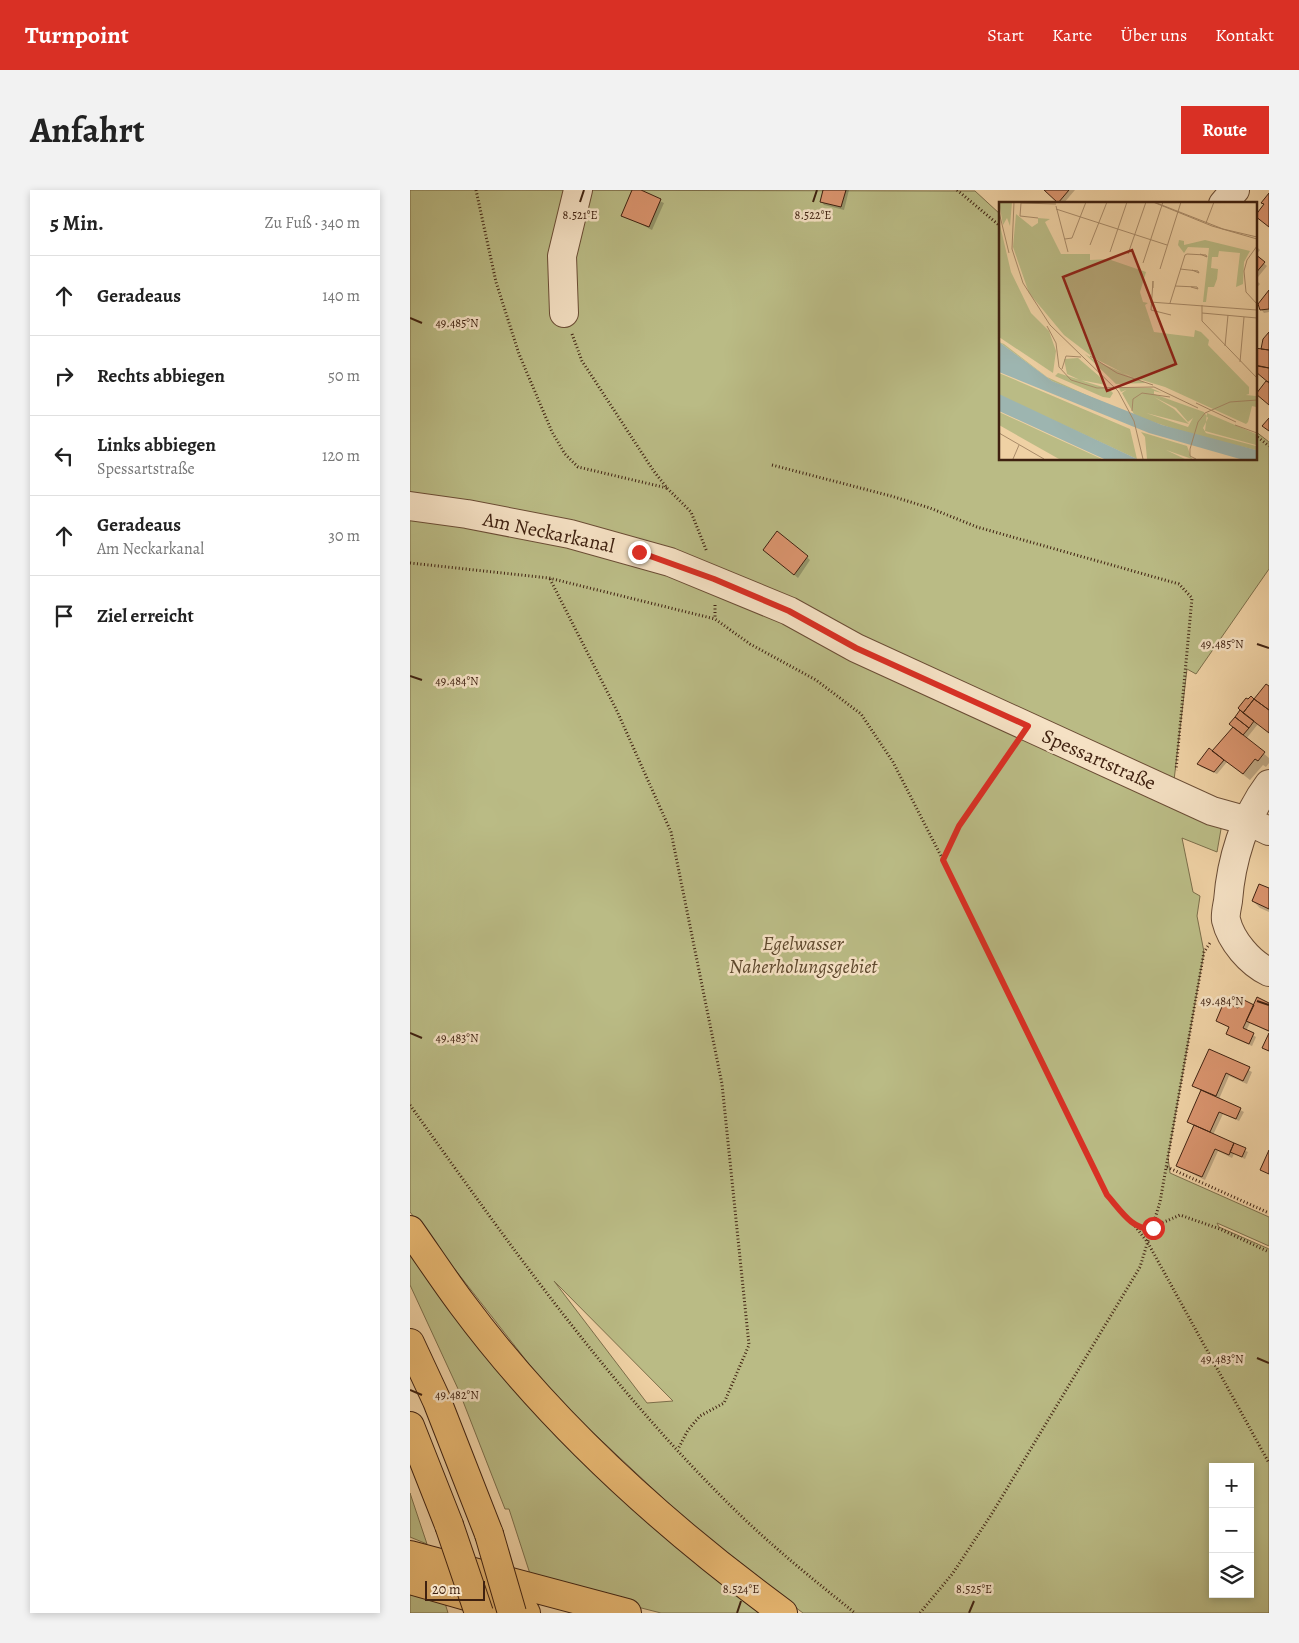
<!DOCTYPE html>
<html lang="de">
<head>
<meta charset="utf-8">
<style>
	:root { --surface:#fff; --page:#f2f2f2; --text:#222; --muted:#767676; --line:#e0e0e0; --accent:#d93025 }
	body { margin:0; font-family:Alegreya,serif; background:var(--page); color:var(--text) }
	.controls { position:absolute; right:15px; bottom:15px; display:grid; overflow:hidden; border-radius:0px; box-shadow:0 2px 8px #0003 }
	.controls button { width:45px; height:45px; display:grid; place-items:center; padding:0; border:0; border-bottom:1px solid var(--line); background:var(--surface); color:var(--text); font:25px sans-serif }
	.scale { position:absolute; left:15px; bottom:12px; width:60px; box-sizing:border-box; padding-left:5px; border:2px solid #3f2110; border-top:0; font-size:14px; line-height:18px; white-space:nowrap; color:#3f2110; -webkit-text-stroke:4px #f5e1c4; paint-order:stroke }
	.stop { position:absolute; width:15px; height:15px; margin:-11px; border:4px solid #d93025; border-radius:50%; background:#fff }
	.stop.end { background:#d93025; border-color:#fff; box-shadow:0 1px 5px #0008 }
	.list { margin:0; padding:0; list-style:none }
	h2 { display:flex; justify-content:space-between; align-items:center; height:65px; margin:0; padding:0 20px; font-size:21px }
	h2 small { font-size:16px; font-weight:400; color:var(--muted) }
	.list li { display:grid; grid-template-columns:32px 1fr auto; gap:15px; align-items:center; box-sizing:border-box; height:80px; padding:0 20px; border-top:1px solid var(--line) }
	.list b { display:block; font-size:19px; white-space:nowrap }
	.list p { margin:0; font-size:16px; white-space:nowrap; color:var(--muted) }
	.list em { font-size:16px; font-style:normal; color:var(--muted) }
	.icon { flex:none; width:28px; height:28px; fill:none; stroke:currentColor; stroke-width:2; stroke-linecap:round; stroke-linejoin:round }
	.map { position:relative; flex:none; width:859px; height:1423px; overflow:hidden; border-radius:0px }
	header { display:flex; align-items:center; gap:30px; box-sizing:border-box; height:70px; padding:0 25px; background:var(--accent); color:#fff }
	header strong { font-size:24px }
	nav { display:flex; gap:28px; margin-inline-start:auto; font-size:18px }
	.intro { display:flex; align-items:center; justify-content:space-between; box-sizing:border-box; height:120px; padding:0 30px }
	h1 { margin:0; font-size:35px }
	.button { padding:12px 22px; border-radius:0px; background:var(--accent); color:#fff; font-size:18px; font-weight:700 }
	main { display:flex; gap:30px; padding:0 30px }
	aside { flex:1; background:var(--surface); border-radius:0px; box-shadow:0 2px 8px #0003 }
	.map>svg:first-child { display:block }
</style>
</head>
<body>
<header>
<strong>Turnpoint</strong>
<nav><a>Start</a><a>Karte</a><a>Über uns</a><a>Kontakt</a></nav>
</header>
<div class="intro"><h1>Anfahrt</h1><a class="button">Route</a></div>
<main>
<aside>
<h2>5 Min.<small>Zu Fuß · 340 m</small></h2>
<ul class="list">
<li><svg class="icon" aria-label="ahead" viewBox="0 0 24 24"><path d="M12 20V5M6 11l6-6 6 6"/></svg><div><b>Geradeaus</b></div><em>140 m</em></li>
<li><svg class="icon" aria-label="right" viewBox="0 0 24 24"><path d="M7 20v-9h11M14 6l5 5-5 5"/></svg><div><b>Rechts abbiegen</b></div><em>50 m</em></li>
<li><svg class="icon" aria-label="left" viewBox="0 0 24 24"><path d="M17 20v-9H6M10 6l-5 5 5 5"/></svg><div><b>Links abbiegen</b><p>Spessartstraße</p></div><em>120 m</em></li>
<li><svg class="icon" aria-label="ahead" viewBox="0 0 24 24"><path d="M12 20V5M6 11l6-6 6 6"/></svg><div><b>Geradeaus</b><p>Am Neckarkanal</p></div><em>30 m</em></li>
<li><svg class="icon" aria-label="arrive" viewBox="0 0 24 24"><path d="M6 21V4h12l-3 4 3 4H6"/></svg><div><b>Ziel erreicht</b></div></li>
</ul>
</aside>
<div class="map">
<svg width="859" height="1423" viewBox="0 0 859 1423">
	<rect width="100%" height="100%" fill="#efd1a4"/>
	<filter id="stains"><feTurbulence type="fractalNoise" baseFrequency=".004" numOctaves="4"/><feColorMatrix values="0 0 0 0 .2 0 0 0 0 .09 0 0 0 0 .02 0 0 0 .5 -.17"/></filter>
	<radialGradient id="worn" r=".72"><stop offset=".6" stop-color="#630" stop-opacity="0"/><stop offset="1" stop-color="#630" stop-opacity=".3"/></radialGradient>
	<path fill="#babb85" stroke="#7c6e4a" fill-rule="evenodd" d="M0 0 565 1 590 24V269H845V241L859 252V379L786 484 777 479 763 599 809 632 811 639 807 662 772 648 783 702 790 706 787 726 794 762 758 967 760 983 859 1027V1056L807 1033 809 1037 859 1059V1423H393L305 1357 144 1206 0 1022ZM144 1091 263 1211 237 1213ZM803 1277H840V1404H803Z
		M0 1060 356 1423H251L122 1390 99 1319H95L49 1201 0 1095Z
		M0 1303 17 1354 0 1347Z
		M0 1401 35 1413 38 1423H0Z"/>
	<path fill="#0003" d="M224 0 254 13 242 40 213 25Z
		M414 0H439L434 20 414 15 411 11Z
		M636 0H665L653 14Z
		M845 55 850 60 845 66 857 76 848 87 845 85Z
		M845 89 850 94 845 100Z
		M859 102V122L854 123 851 119Z
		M358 363 397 367 400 370 388 388Z
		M859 497V543L848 534 836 549 859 568V573L856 577 853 575 840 590 817 572 807 584 791 577 788 574 802 562 825 538 845 511Z
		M859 700V722L850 718 843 711Z
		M859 814V842L840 833 836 841 846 847 842 856 821 847 818 843 820 838 807 831 829 820Z
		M800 861 842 882 837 894 819 886 809 909 834 922 829 931 813 924 803 945 838 962 835 969 824 964 822 968 808 961 795 990 767 976 785 936 778 931 792 901 784 895Z"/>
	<path fill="#da946e" stroke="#3f2110" d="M222 0H231L251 9 239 37 211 26Z
		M413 0H436L431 17 410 12Z
		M634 0H659L648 13Z
		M859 3V37L845 26 854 14 851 13Z
		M845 64 855 72 845 84Z
		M859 100V119L850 120 848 114Z
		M859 142V160L851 159 853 149Z
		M845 158 859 160V178L845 175Z
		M847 176 859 178V193L846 182Z
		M856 191 859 192V215L846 204Z
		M859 228V241L852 236Z
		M367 341 398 366 384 385 353 360Z
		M856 494 859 496V520L844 509Z
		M841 506 844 509 833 523 828 518 836 508 838 509Z
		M844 509 859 520V543L833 523Z
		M830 520 844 531 839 538 825 527Z
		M825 527 839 538 833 545 819 534Z
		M823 537 855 562 848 571 845 569 833 584 802 561Z
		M799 558 814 570 804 582 787 574Z
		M849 694 859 698V719L842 711Z
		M847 807 859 813V841L836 831Z
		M832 809 844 815 833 838 844 843 839 854 816 844 819 837 806 831 814 812 828 818Z
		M859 843V861L852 858Z
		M799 859 840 877 833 891 816 883 806 906 782 896Z
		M791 900 831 918 826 929 809 922 800 942 777 932Z
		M784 935 824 953 819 965 805 959 792 987 766 976Z
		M824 953 836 958 832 967 820 962Z
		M859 960V984L850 980Z"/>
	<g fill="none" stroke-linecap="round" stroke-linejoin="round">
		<g stroke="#6b4d35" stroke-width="30">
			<path id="minor" d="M813 14 825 0
				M154 123 152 66 168 0
				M0 316 57 324 160 344 260 372 379 421 446 458 802 621 838 631 859 641
				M859 594C834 627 821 671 818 711 817 717 815 725 816 730 821 751 840 773 859 782"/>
		</g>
		<g stroke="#3f2110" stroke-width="30">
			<path id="highway" d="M0 1040C17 1064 34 1090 52 1114 141 1234 253 1335 373 1423
				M0 1153 27 1211 79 1344
				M0 1236 39 1335
				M0 1365 217 1423
				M0 1390 116 1423"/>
		</g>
		<path stroke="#3f2110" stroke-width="3" stroke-dasharray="1 2.5" stroke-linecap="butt" d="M66 0 86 92 109 164 142 242 155 264 168 277 257 298
			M547 0 590 36
			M162 144 172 171 243 280 257 298 281 322 297 362
			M845 245 859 256
			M362 275 481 306 520 318 567 337 769 394 782 408 766 580
			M0 373 139 388 305 429 340 454 406 490 451 524 483 572 533 670 697 1005C729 1040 724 1046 770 1025L810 1039 859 1062
			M140 389 207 521 261 642 312 894 339 1155 314 1213 290 1226 278 1240 268 1259
			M305 415V429
			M533 669 549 636 605 556
			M0 915C101 1057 202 1200 327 1322 364 1358 405 1391 445 1423
			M757 977 859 1023
			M725 1036 738 1053 859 1273
			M510 1423 543 1383 581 1325 730 1077 750 1012 794 762 800 753"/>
		<use href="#minor" stroke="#f5e1c4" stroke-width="28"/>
		<use href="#highway" stroke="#e8b872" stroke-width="28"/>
		<g stroke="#3f2110" stroke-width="30" stroke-linecap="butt">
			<path id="highway-bridge" d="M39 1335 69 1423
				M79 1344 102 1423"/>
		</g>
		<use href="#highway-bridge" stroke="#e8b872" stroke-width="28"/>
	</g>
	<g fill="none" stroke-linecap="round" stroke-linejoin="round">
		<path stroke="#d93025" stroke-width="6" d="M229 362 304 389 379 421 446 458 618 536 549 636 533 670 697 1005C709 1018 723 1042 743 1038"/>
	</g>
	<path fill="none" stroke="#3f2110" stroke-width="2" d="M170 12 174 0M403 12 407 0M0 128 12 133M847 454 859 458M0 486 12 490M847 811 859 815M0 843 12 848M847 1168 859 1173M0 1200 12 1205M327 1423 331 1411M559 1423 564 1411"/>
	<g text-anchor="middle" stroke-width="5" stroke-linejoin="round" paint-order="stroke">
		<g font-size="20" fill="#3f2110" stroke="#f5e1c4">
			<text transform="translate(139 342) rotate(12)" y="7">Am Neckarkanal</text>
			<text transform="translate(689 569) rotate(24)" y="7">Spessartstraße</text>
		</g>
		<g font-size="20" font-style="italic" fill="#5e482d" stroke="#f5e1c4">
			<text x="393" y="760">Egelwasser<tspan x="393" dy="23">Naherholungsgebiet</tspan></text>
		</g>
	</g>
	<g transform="translate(589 12)">
		<rect width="258" height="258" fill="#efd1a4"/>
		<path d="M0 0H13L11 24 8 16 4 23ZM17 12 33 25 39 21V16L51 17 46 20 62 52H91V58L109 57 147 70 141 90 144 100 149 101 146 103 155 130 195 135 196 128 202 130 210 138 209 143 250 185V192L247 193 257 194V205L253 204 249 220 247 222 166 185 130 174 95 156 65 133 30 91 14 45ZM0 19 12 70 32 111 50 129 57 149 54 171 0 135ZM180 38 185 39V43L206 38 251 49 245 60 244 82 237 85 241 51 220 49 219 55H213L212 66 219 67 218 77 215 85H209L207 100H204L210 46 189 45 185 51 179 43ZM0 140 5 142 48 175 123 209 53 179ZM86 152 97 159 147 181 117 182ZM79 156 100 174 107 183 81 178 68 172 65 157ZM0 171 131 227 138 257 0 193ZM59 171 110 187 114 191 111 196 104 195 56 174ZM120 186H152L163 191 155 189V192L205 210 209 216 204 226 207 231 257 244V248L197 234 136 214 123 191 127 188 122 190ZM155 195 177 206 189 220 194 216 189 225 147 211 190 222 175 207ZM0 210 48 232 103 257H60L0 223ZM208 211 257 232V243L206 229ZM142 230 188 244 193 257 167 248 186 257H148L146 235Z" fill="#babb85" fill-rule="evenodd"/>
		<path d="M0 140 53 179 163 223 257 248V257H241L150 231 0 170ZM0 192 138 257H105L0 209Z" fill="#9db5b0"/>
		<path fill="none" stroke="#a98b69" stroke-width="1" d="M15 0 13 47 24 81 51 123 119 189 135 219 144 257M154 0 213 24 258 37M155 0 224 27 258 35M57 4 69 50M57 7 168 43M0 10 10 51M39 16 21 14 22 1 57 2M207 21 215 0M66 37 73 36 87 0M91 43 108 0M258 44 248 58 245 69 247 90 258 102M111 50 128 0M129 52 147 0M144 61 164 0M161 67 182 0M181 67 199 69 200 71 193 68M176 84 198 85 199 87 192 85M154 86V79L152 108 172 113M151 100 258 108M171 101 186 53 188 52 207 53 208 55 201 52M203 103V119L258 176M203 111 258 116M48 124 57 141 60 165 72 178 98 186 155 185 199 206M226 144 229 113M91 154 118 171 154 183M241 160 245 115M63 167 67 154 82 155M197 201 237 220M133 209 134 197 143 191 171 195M236 223 258 231M0 231 45 257M14 257 20 243M197 257 191 254V247L199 220 206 211 231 200 258 198"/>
		<path fill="#8f2418" fill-opacity="0.15" stroke="#8f2418" stroke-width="2.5" d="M133 48 177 162 108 189 64 75Z"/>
		<rect width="258" height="258" fill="none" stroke="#3f2110" stroke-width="2.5"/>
	</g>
	<g font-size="12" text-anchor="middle" fill="#3f2110" stroke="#f5e1c4" stroke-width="5" stroke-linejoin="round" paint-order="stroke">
		<text x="170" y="29">8.521°E</text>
		<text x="403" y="29">8.522°E</text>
		<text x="47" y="137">49.485°N</text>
		<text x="812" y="458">49.485°N</text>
		<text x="47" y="495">49.484°N</text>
		<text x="812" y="815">49.484°N</text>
		<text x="47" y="852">49.483°N</text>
		<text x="812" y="1173">49.483°N</text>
		<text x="47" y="1209">49.482°N</text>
		<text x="331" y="1403">8.524°E</text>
		<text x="564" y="1403">8.525°E</text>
	</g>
	<rect width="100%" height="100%" filter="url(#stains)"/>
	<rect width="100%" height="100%" fill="url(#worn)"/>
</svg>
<div class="controls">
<button>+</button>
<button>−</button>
<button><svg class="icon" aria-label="layers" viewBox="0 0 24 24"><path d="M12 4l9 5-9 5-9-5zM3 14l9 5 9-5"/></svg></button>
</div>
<div class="scale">20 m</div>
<div class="stop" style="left:743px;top:1038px"></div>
<div class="stop end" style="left:229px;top:362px"></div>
</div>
</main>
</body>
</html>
